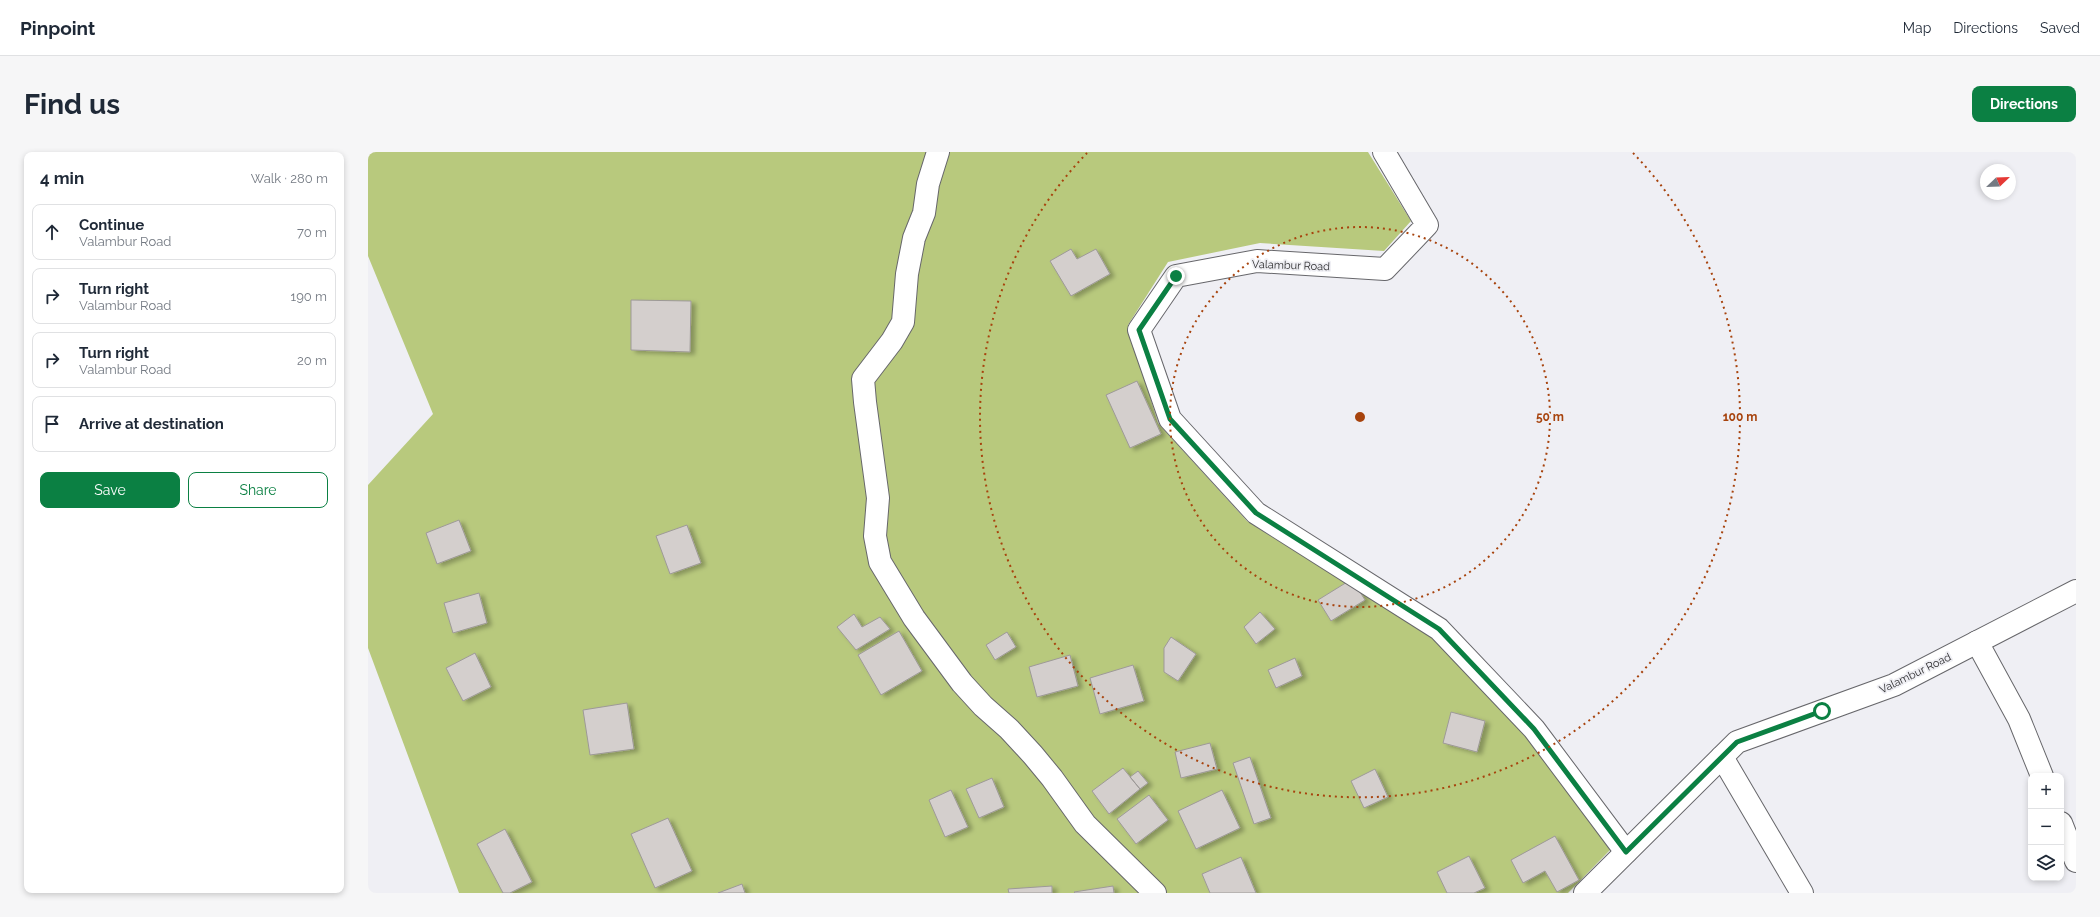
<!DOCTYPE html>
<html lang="en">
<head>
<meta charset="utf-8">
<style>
	:root { --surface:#fff; --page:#f6f6f7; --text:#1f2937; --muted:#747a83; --line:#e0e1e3; --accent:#0b8043 }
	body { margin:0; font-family:Raleway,sans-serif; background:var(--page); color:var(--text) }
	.controls { position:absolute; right:12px; bottom:12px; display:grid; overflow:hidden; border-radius:8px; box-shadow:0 2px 6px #0003 }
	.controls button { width:36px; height:36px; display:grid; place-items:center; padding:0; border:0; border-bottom:1px solid var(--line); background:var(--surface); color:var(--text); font:20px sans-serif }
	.compass { position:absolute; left:1612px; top:12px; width:36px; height:36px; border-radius:50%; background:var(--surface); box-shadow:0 2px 6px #0003; rotate:67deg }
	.stop { position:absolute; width:12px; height:12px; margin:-9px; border:3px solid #0b8043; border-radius:50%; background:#fff }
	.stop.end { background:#0b8043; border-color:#fff; box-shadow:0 1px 4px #0008 }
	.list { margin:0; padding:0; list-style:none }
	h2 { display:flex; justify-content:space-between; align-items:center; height:52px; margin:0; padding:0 16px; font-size:17px }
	h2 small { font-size:13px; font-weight:400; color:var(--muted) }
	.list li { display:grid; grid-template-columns:26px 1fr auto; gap:12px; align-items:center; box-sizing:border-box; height:56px; margin:0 8px 8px; padding:0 8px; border:1px solid var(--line); border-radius:8px }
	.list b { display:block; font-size:15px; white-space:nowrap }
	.list p { margin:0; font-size:13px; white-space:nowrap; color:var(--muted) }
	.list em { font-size:13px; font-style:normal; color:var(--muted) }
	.actions { display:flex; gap:8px; padding:12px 16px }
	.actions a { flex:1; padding:9px 0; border:1px solid var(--accent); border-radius:8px; text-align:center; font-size:14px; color:var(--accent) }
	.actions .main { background:var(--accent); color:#fff }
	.icon { flex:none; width:22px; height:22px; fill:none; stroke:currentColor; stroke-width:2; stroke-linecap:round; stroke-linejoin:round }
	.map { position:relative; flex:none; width:1708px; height:741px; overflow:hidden; border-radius:8px }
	header { display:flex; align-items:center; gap:24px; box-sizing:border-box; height:56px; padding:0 20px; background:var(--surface); border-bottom:1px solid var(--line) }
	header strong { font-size:19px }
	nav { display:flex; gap:22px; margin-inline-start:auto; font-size:14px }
	.intro { display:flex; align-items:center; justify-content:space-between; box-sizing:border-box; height:96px; padding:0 24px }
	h1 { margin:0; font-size:28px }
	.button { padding:10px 18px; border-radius:8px; background:var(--accent); color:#fff; font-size:14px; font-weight:700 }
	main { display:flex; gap:24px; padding:0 24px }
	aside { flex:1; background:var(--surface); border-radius:8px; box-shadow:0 2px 6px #0003 }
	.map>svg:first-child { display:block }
</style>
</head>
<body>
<header>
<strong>Pinpoint</strong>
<nav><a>Map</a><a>Directions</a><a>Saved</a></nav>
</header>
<div class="intro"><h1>Find us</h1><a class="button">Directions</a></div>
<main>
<aside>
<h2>4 min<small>Walk · 280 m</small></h2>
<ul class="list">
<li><svg class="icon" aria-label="ahead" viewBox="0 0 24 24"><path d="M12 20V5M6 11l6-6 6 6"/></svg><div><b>Continue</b><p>Valambur Road</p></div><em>70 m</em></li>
<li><svg class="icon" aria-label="right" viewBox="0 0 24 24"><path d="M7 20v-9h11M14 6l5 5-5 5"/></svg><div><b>Turn right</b><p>Valambur Road</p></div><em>190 m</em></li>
<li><svg class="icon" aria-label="right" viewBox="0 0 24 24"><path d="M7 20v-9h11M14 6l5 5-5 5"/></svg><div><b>Turn right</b><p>Valambur Road</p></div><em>20 m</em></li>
<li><svg class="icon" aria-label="arrive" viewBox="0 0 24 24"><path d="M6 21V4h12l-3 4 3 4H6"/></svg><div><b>Arrive at destination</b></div></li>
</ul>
<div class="actions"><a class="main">Save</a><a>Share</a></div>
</aside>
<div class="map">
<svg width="1708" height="741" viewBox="0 0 1708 741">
	<defs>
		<filter id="shadow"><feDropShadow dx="4.5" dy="2.5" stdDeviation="2" flood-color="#0004"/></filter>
	</defs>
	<rect width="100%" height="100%" fill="#efeff4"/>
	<path fill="#b8c97d" d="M0 0H1000L1043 69 1016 99 892 91 800 110 760 173 790 271 879 369 1063 484 1158 584 1243 697 1200 741H91L0 496V333L65 262 0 104Z"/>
	<path fill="#d4cfcd" stroke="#9d9997" filter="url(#shadow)" d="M703 97 709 107 728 97 742 122 703 144 682 109Z
		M263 148 323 149 322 200 263 198Z
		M769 229 793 282 762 296 738 243Z
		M91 368 103 399 69 412 58 381Z
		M319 373 333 411 302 422 288 384Z
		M984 427 997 448 963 469 950 448Z
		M111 441 119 471 85 481 76 451Z
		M892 460 907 477 888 492 876 475Z
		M486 462 494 475 512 465 522 477 488 498 469 475Z
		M531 479 554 519 513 543 490 503Z
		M639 480 648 495 627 508 618 493Z
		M803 485 828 502 810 529 796 520V496Z
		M107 501 123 535 95 549 78 516Z
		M702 503 710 534 669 545 661 515Z
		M927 506 934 524 908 536 900 518Z
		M765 513 776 549 732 562 722 526Z
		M259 551 266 597 222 603 215 558Z
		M1083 560 1117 569 1109 600 1075 591Z
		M842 591 849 617 813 626 807 600Z
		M882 605 903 666 886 672 865 611Z
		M755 616 772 637 741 662 724 639Z
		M1007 617 1020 645 996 656 983 629Z
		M770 619 780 631 772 637 762 625Z
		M624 626 636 655 611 666 598 637Z
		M583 638 600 675 577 685 561 648Z
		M854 638 872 676 828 697 810 659Z
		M781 643 800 668 768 692 749 667Z
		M300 666 324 719 287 736 263 682Z
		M137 677 164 730 142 741H135L109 692Z
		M1187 684 1211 728 1189 740 1177 719 1155 731 1143 708Z
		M1101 704 1117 736 1106 741H1079L1069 720Z
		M873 705 888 741H842L834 722Z
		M374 732 377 741H350Z
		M684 734V741H641L640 737Z
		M745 734 746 741H707L706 740Z"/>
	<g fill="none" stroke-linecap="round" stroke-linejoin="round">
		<g stroke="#67676b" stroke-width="24">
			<path id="minor" d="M570 0 560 32 556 61 546 86 539 122 535 170 524 189 495 227 497 250 510 346 507 384 512 410 546 466 594 531 615 554 641 577 665 603 684 626 717 672 787 741
				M1016 0 1059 73 1017 117 889 109 808 124 771 178 802 267 888 361 1071 477 1166 577 1258 700
				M1609 490 1651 567 1674 624
				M1354 605 1434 741
				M1693 671 1708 709"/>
		</g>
		<g stroke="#67676b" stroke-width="24">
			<path id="tertiary" d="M1217 741 1369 590 1526 533 1708 439"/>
		</g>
		<use href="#minor" stroke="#fff" stroke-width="22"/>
		<use href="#tertiary" stroke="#fff" stroke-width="22"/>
	</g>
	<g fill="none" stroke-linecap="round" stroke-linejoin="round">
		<path stroke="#0b8043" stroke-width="5" d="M808 124 771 178 802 267 888 361 1071 477 1166 577 1258 700 1369 590 1454 559"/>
	</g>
	<g fill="none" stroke="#a7430d" stroke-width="2" stroke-dasharray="2 4">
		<circle cx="992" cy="265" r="190"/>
		<path d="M1265 1A380 380 0 1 1 719 1"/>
	</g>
	<g text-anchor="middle" stroke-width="3.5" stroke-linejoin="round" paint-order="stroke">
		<g font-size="11" fill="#2e2e30" stroke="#efeff4">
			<text transform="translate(923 113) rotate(2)" y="4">Valambur Road</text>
			<text transform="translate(1547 521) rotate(-26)" y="4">Valambur Road</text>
		</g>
	</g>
	<circle cx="992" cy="265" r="6" fill="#a7430d" stroke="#efeff4" stroke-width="2"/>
	<g font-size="12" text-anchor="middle" font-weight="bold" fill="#a7430d" stroke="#efeff4" stroke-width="3.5" stroke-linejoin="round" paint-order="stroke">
		<text x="1182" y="269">50 m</text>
		<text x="1372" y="269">100 m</text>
	</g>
</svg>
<div class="controls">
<button>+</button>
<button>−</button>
<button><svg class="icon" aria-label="layers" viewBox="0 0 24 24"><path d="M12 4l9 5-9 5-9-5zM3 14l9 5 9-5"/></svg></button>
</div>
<svg class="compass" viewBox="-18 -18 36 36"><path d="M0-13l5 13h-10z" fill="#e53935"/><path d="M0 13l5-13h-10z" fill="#747a83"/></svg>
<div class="stop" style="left:1454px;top:559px"></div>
<div class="stop end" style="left:808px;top:124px"></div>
</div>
</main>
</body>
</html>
